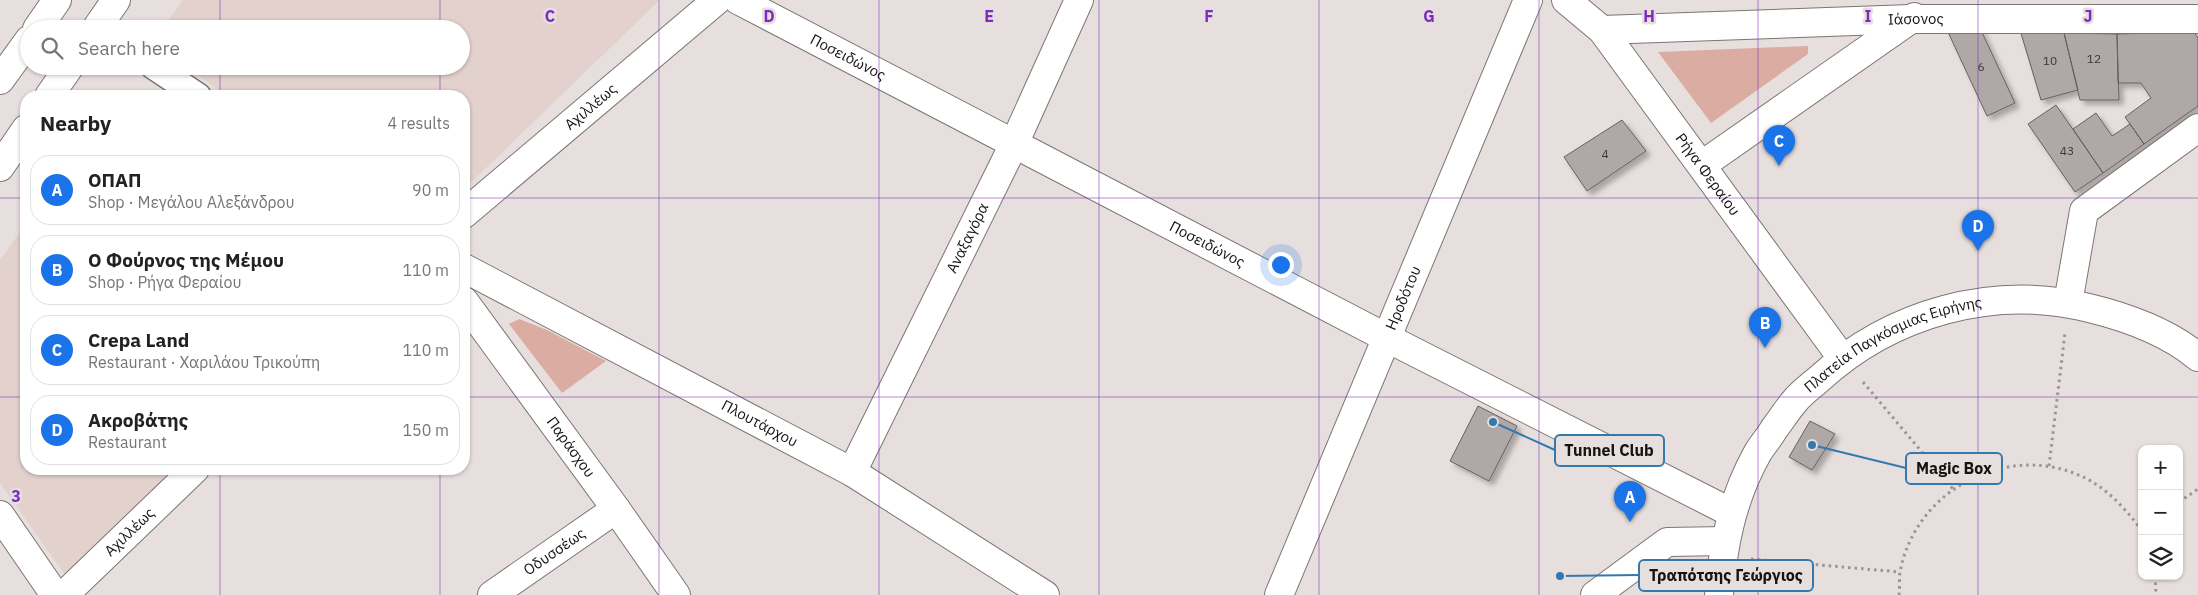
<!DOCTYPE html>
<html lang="en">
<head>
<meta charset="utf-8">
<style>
	:root { --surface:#fff; --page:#f6f6f6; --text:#222; --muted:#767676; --line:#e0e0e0; --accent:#1a73e8 }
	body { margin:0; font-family:"IBM Plex Sans",sans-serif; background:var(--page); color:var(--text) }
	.controls { position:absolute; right:15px; bottom:15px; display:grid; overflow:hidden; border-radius:10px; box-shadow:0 1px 4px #0004 }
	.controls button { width:45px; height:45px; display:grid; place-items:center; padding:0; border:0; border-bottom:1px solid var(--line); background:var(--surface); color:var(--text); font:25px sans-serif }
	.you { position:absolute; left:1280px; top:264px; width:18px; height:18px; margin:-12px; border:4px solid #fff; border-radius:50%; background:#1a73e8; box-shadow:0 0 0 8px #1a73e833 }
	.badge { display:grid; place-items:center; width:32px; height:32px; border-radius:50%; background:var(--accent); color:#fff; font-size:16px; font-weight:700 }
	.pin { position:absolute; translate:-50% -41px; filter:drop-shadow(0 1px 2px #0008) }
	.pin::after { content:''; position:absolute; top:26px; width:18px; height:15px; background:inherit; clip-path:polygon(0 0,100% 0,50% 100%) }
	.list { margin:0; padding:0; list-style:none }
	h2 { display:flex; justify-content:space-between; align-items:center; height:65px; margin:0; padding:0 20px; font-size:21px }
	h2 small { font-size:16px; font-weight:400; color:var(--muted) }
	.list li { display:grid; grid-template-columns:32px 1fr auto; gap:15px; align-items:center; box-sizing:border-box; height:70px; margin:0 10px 10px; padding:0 10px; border:1px solid var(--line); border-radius:20px }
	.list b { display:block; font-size:19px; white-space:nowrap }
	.list p { margin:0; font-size:16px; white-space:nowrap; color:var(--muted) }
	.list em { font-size:16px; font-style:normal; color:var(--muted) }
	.icon { flex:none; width:28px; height:28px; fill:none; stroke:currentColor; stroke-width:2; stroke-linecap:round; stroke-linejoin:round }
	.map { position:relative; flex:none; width:2198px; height:595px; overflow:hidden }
	.search { position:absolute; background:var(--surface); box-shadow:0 1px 4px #0004; left:20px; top:20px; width:450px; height:55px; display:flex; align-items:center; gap:12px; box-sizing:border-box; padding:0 18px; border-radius:28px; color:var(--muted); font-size:19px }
	.panel { position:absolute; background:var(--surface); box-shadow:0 1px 4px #0004; left:20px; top:90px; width:450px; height:385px; border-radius:20px }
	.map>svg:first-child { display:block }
</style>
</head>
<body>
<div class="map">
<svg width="2198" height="595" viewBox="0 0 2198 595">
	<defs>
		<filter id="shadow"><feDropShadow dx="4.5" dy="4.5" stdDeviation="2.5" flood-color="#0004"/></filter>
	</defs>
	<rect width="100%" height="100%" fill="#e7dfdd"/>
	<path fill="#e2d1cd" d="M183 0H660L464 189V96H228L184 66H461V29H162Z
		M26 224V469H180L68 579 0 483V260Z"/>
	<path fill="#dbada2" d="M1808 46V54L1711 123 1658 52Z
		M519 319 547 330 606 361 562 393 509 324Z"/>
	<path fill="#afa8a6" stroke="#67605e" filter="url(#shadow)" d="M1979 26 2015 103 1987 116 1947 30Z
		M2020 30 2064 33 2078 90 2041 100Z
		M2194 32 2198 38V106L2144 144 2125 117 2151 98 2141 83H2118L2117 34Z
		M2064 33 2117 34 2119 100H2080Z
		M2056 105 2103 173 2075 192 2028 124Z
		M2096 113 2112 136 2130 124 2144 144 2103 173 2073 129Z
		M1622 120 1646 151 1587 191 1564 157Z
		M1478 406 1517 426 1489 481 1450 461Z
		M1810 421 1835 434 1812 470 1789 457Z"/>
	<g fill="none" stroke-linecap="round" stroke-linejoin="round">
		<g stroke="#7c7573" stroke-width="28">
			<path id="pedestrian" d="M153 66 198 96"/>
		</g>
		<g stroke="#7c7573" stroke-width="30">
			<g id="minor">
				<path id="s1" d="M738 0 1387 338 1732 513"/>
				<path id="s2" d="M1566 0 1602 30 1842 358"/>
				<path id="s3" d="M1602 30 1911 19H2198"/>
				<path d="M1702 165 1914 17"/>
				<path id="s4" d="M464 214 717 0"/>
				<path id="s5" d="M464 268 852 472 1045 595"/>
				<path id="s6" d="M464 301 616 509 676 595"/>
				<path d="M2068 303 2084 211 2198 128"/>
				<path id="s7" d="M852 472 1014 144 1079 0"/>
				<path d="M0 515 55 595"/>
				<path id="s8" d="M64 595 195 469"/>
				<path id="s9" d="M492 595 616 509"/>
				<path id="s10" d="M1279 595 1528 0"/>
				<path d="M1595 595 1667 542 1725 541"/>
				<path id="s11" d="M1719 595C1723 545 1732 499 1757 454 1762 445 1769 438 1774 429 1781 420 1787 410 1794 402 1801 393 1811 386 1819 379 1891 313 1993 284 2089 308 2126 317 2168 332 2198 357"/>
			</g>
		</g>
		<g stroke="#7c7573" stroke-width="30">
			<path id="primary" d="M37 29 57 0
				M96 29 116 0
				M0 80 29 40
				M49 96 70 66
				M0 167 26 129"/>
		</g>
		<path stroke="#9a9493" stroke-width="3" stroke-dasharray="2.5 4" stroke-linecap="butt" d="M1863 382 1953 489
			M2049 466 2065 333
			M2179 502 2198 489
			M1751 559 1900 572
			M2155 576 2156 595
			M1899 595C1900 588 1899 579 1900 572 1915 491 2005 442 2081 476 2106 487 2126 509 2142 531"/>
		<use href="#pedestrian" stroke="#fff" stroke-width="25"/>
		<use href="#minor" stroke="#fff" stroke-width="28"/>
		<use href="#primary" stroke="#fff" stroke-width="28"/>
	</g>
	<path fill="none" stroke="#7b2cbf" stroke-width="1" stroke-opacity="0.55" d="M220 0V29M440 0V29M659 0V595M879 0V595M1099 0V595M1319 0V595M1539 0V595M1758 0V595M1978 0V595M220 66V96M440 66V96M0 198H26M464 198H2198M0 397H26M464 397H2198M220 469V595M440 469V595"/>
	<g text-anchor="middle" stroke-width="5" stroke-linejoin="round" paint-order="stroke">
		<g font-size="12" fill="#3c3838">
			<text x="2094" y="63">12</text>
			<text x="2050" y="65">10</text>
			<text x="1981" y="71">6</text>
			<text x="2067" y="155">43</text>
			<text x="1605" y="158">4</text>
		</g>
		<g font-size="15" fill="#161313" stroke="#e7dfdd">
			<text dy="5" stroke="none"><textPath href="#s3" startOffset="314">Ιάσονος</textPath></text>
			<text dy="5" stroke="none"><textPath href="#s1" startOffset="124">Ποσειδώνος</textPath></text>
			<text dy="5" stroke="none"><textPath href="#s4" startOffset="166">Αχιλλέως</textPath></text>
			<text dy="5" stroke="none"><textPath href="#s2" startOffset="226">Ρήγα Φεραίου</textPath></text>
			<text dy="5" stroke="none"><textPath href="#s7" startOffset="261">Αναξαγόρα</textPath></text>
			<text dy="5" stroke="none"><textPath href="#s1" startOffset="529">Ποσειδώνος</textPath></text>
			<text dy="5" stroke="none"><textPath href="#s10" startOffset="322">Ηροδότου</textPath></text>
			<text dy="5" stroke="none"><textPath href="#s11" startOffset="328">Πλατεία Παγκόσμιας Ειρήνης</textPath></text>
			<text dy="5" stroke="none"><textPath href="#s5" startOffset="334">Πλουτάρχου</textPath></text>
			<text dy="5" stroke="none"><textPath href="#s6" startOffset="181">Παράσχου</textPath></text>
			<text dy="5" stroke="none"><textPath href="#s8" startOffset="91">Αχιλλέως</textPath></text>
			<text dy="5" stroke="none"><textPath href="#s9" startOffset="76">Οδυσσέως</textPath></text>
		</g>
	</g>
	<g font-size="16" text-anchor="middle" font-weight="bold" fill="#7b2cbf" stroke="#e7dfdd" stroke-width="5" stroke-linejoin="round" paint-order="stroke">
		<text x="550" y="22">C</text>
		<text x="769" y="22">D</text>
		<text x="989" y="22">E</text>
		<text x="1209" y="22">F</text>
		<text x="1429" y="22">G</text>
		<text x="1649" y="22">H</text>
		<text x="1868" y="22">I</text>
		<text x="2088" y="22">J</text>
		<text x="16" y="502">3</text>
	</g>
	<path fill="none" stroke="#3479ae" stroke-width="2" d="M1493 422L1555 450M1812 445L1906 468M1560 576L1639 575"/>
	<g fill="#3479ae" stroke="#e7dfdd" stroke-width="2">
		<circle cx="1493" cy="422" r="5"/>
		<circle cx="1812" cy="445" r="5"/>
		<circle cx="1560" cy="576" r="5"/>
	</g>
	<g fill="#e7dfdd" stroke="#3479ae" stroke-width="2">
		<rect x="1555" y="435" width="109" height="31" rx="5"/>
		<rect x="1906" y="453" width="96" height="31" rx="5"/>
		<rect x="1639" y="560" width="174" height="31" rx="5"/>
	</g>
	<g font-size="16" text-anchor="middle" font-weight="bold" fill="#161313">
		<text x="1609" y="456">Tunnel Club</text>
		<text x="1954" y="474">Magic Box</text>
		<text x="1726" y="581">Τραπότσης Γεώργιος</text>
	</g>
</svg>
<div class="controls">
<button>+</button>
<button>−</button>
<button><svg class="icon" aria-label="layers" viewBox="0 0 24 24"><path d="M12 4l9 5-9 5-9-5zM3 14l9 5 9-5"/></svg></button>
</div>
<div class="you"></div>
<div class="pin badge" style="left:1630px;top:522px">A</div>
<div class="pin badge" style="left:1765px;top:348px">B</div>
<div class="pin badge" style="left:1779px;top:166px">C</div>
<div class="pin badge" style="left:1978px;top:251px">D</div>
<div class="search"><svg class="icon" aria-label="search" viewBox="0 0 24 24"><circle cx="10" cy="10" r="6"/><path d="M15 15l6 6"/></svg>Search here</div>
<section class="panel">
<h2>Nearby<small>4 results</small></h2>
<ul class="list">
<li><span class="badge">A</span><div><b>ΟΠΑΠ</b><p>Shop · Μεγάλου Αλεξάνδρου</p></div><em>90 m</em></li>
<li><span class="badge">B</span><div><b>Ο Φούρνος της Μέμου</b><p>Shop · Ρήγα Φεραίου</p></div><em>110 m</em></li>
<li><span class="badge">C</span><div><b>Crepa Land</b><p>Restaurant · Χαριλάου Τρικούπη</p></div><em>110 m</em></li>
<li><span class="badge">D</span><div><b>Ακροβάτης</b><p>Restaurant</p></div><em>150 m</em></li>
</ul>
</section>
</div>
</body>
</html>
